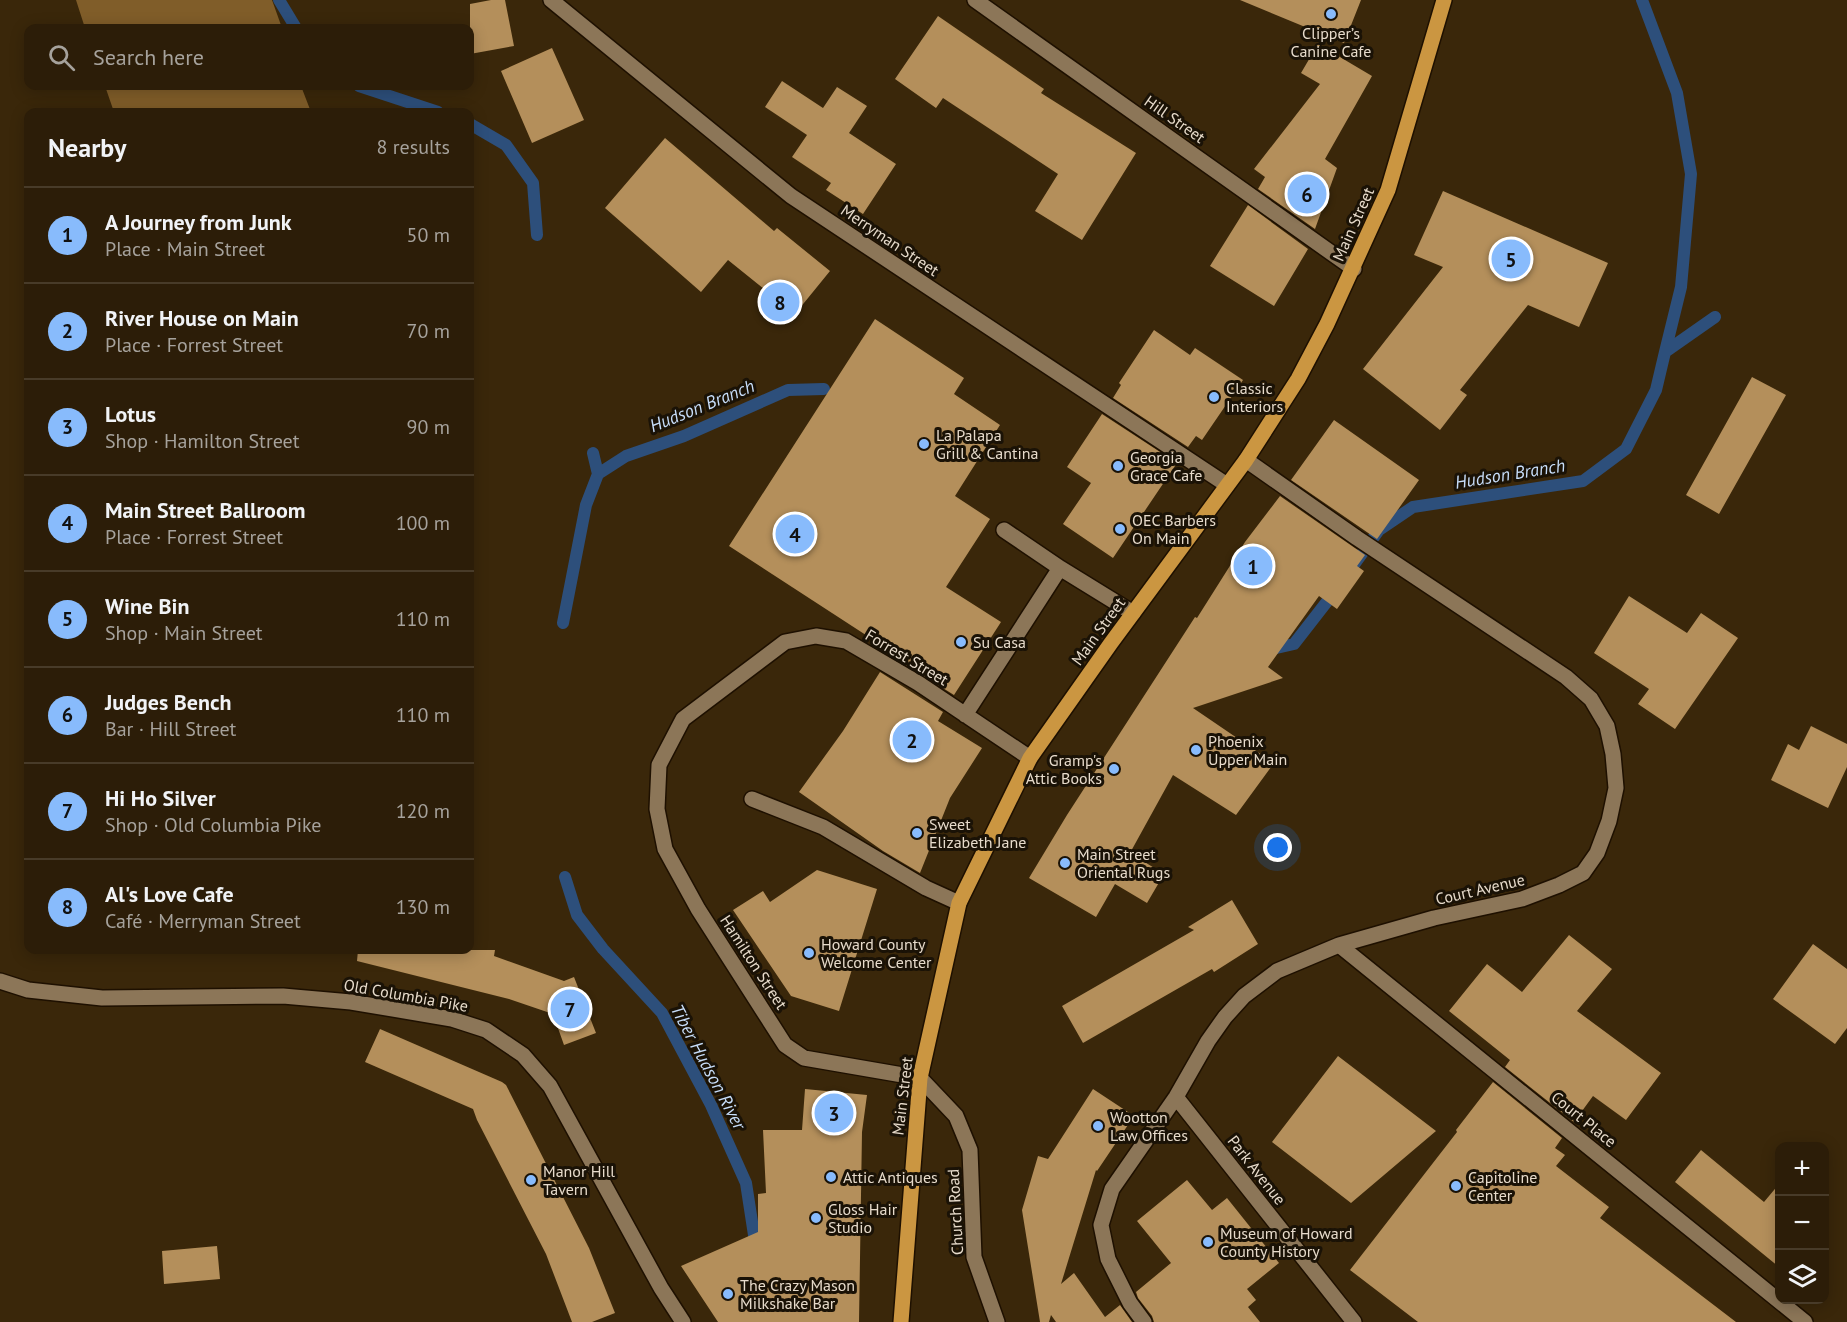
<!DOCTYPE html>
<html lang="en">
<head>
<meta charset="utf-8">
<style>
	:root { --surface:#2c1d08; --page:#382a16; --text:#f1f3f6; --muted:#a6a29c; --line:#483b29; --accent:#88bbfc }
	body { margin:0; font-family:"PT Sans",sans-serif; background:var(--page); color:var(--text) }
	.controls { position:absolute; right:18px; bottom:18px; display:grid; overflow:hidden; border-radius:12px; box-shadow:0 3px 15px #0003 }
	.controls button { width:54px; height:54px; display:grid; place-items:center; padding:0; border:0; border-bottom:2px solid var(--line); background:var(--surface); color:var(--text); font:30px sans-serif }
	.you { position:absolute; left:1278px; top:848px; width:21px; height:21px; margin:-15px; border:4px solid #fff; border-radius:50%; background:#1a73e8; box-shadow:0 0 0 9px #1a73e833 }
	.badge { display:grid; place-items:center; width:39px; height:39px; border-radius:50%; background:var(--accent); color:#111; font-size:20px; font-weight:700 }
	.pin { position:absolute; translate:-50% -50%; border:3px solid #fff; box-shadow:0 2px 6px #0006 }
	.list { margin:0; padding:0; list-style:none }
	h2 { display:flex; justify-content:space-between; align-items:center; height:78px; margin:0; padding:0 24px; font-size:26px }
	h2 small { font-size:20px; font-weight:400; color:var(--muted) }
	.list li { display:grid; grid-template-columns:39px 1fr auto; gap:18px; align-items:center; box-sizing:border-box; height:96px; padding:0 24px; border-top:2px solid var(--line) }
	.list b { display:block; font-size:22px; white-space:nowrap }
	.list p { margin:0; font-size:20px; white-space:nowrap; color:var(--muted) }
	.list em { font-size:20px; font-style:normal; color:var(--muted) }
	.icon { flex:none; width:33px; height:33px; fill:none; stroke:currentColor; stroke-width:2; stroke-linecap:round; stroke-linejoin:round }
	.map { position:relative; flex:none; width:1847px; height:1322px; overflow:hidden }
	.search { position:absolute; background:var(--surface); box-shadow:0 3px 15px #0003; left:24px; top:24px; width:450px; height:66px; display:flex; align-items:center; gap:15px; box-sizing:border-box; padding:0 21px; border-radius:12px; color:var(--muted); font-size:22px }
	.panel { position:absolute; background:var(--surface); box-shadow:0 3px 15px #0003; left:24px; top:108px; width:450px; height:846px; border-radius:12px }
	.map>svg:first-child { display:block }
</style>
</head>
<body>
<div class="map">
<svg width="1847" height="1322" viewBox="0 0 1847 1322">
	<rect width="100%" height="100%" fill="#3a270a"/>
	<path fill="#805d29" d="M76 0H272L282 28H85Z
		M105 86H301L311 112H114Z"/>
	<g fill="none" stroke-linecap="round" stroke-linejoin="round">
		<path stroke="#2d4f7b" stroke-width="12" d="M279 0 296 28
			M359 86 438 112
			M470 124 506 145 533 183 537 235
			M1665 352 1715 317
			M593 453 598 474
			M598 474 626 456 684 436 788 390 824 389
			M1353 566 1379 530 1413 507 1583 481 1626 449 1656 390 1665 352 1681 287 1691 174 1677 93 1642 0
			M563 623 586 505 598 474
			M1267 646 1272 649 1294 644 1336 590
			M565 877 577 915 603 949 662 1013 711 1105 746 1183 756 1248"/>
	</g>
	<path fill="#b48f5b" d="M491 0H505L514 46 470 54V4Z
		M1240 0H1361L1344 43Z
		M938 16 1044 89 1041 93 1136 153 1082 240 1035 211 1058 174 943 98 936 108 895 79Z
		M1318 44 1372 76 1325 159 1337 168 1315 229 1258 189 1265 177 1254 169 1320 84 1301 73Z
		M552 48 584 120 532 143 501 71Z
		M782 81 823 108 837 87 867 106 849 133 896 164 863 214 826 190 831 183 792 157 807 135 765 107Z
		M665 138 774 231 777 228 830 271 795 314 728 260 701 292 605 208Z
		M1443 191 1608 263 1579 327 1528 305 1460 390 1467 395 1440 430 1363 369 1443 267 1414 255Z
		M1248 205 1308 249 1274 306 1210 266Z
		M875 319 964 378 954 394 1000 425 955 496 990 519 946 587 1001 622 954 695 890 655 892 652 729 546Z
		M1154 330 1190 355 1195 348 1243 380 1202 440 1196 436 1188 447 1113 398 1121 385 1119 383Z
		M1752 377 1786 395 1719 514 1686 495Z
		M1102 414 1177 463 1113 558 1063 524 1091 483 1067 467Z
		M1334 420 1419 480 1377 539 1291 480Z
		M1280 496 1365 555 1357 566 1364 571 1337 609 1319 596 1268 667 1283 678 1193 708 1274 763 1236 815 1173 775 1130 853 1164 874 1147 903 1115 884 1096 917 1029 878 1067 815 1195 617 1197 618 1245 542Z
		M1629 596 1687 633 1701 613 1738 638 1675 729 1638 704 1649 689 1594 653Z
		M880 672 943 712 938 721 982 748 950 798 920 873 883 851 799 792 843 731Z
		M1811 726 1847 744V767L1828 808 1771 780 1788 744 1799 750Z
		M817 870 877 889 839 1011 791 996 733 910 763 891 770 902Z
		M1232 900 1258 944 1214 972 1212 969 1083 1043 1062 1006 1194 930 1188 927Z
		M1569 935 1612 969 1577 1011 1661 1073 1626 1120 1593 1096 1574 1122 1505 1067 1510 1060 1449 1011 1487 964 1522 992Z
		M1813 944 1847 969V1028L1835 1044 1773 999Z
		M358 950H495L494 956 564 981 574 977 596 1033 564 1045 553 1014 509 999 357 961Z
		M380 1029 502 1082 506 1085 589 1248 615 1313 592 1322H572L546 1254 477 1120 473 1109 365 1062Z
		M1338 1056 1436 1131 1351 1203 1272 1142Z
		M1493 1082 1562 1138 1555 1148 1565 1155 1556 1166 1609 1207 1600 1218 1736 1322H1418L1350 1270 1457 1132 1456 1130Z
		M805 1089 867 1095 862 1132 859 1322H718L681 1266 758 1232V1194L766 1193 763 1130H802Z
		M1093 1089 1134 1116 1097 1171 1096 1170 1061 1284 1074 1273 1105 1317 1120 1305 1132 1322H1056L1051 1315 1049 1322H1040L1022 1210 1038 1156 1048 1159Z
		M1701 1150 1764 1202 1779 1184V1267L1675 1182Z
		M1187 1180 1212 1210 1227 1198 1279 1263 1247 1289 1256 1300 1248 1307 1260 1322H1154L1152 1316 1138 1298 1136 1292 1171 1263 1137 1221Z
		M217 1246 220 1279 164 1284 162 1251Z"/>
	<g fill="none" stroke-linecap="round" stroke-linejoin="round">
		<g stroke="#1e1000" stroke-width="18">
			<path id="minor" d="M551 0 791 196 1227 485
				M975 0 1354 269
				M1004 530 1060 568
				M965 715 1060 568 1133 613
				M752 799 823 827 926 888 959 903
				M1339 945 1805 1322
				M0 981 28 990 102 998 283 996 351 1002 452 1019 486 1030 523 1055 550 1086 661 1288 683 1322
				M1176 1097 1354 1322
				M997 1322 974 1257 970 1150 956 1116 920 1078 804 1058 785 1045 698 909 665 849 657 809 659 765 683 719 785 642 816 636 846 641 918 683 1030 758
				M1144 1322 1130 1303 1108 1259 1101 1225 1112 1189 1176 1097 1208 1041 1225 1017 1244 996 1277 971 1339 945 1434 918 1522 899 1559 885 1583 873 1597 853 1609 821 1616 788 1613 754 1607 726 1591 699 1566 677 1357 538 1246 460"/>
		</g>
		<g stroke="#1e1000" stroke-width="18">
			<path id="major" d="M901 1322 920 1078 959 903 1030 758 1111 643 1246 460 1298 379 1327 324 1388 190 1444 0"/>
		</g>
		<use href="#minor" stroke="#8c7658" stroke-width="15"/>
		<use href="#major" stroke="#cb9641" stroke-width="15"/>
	</g>
	<g fill="#88bbfc" stroke="#1a1206" stroke-width="2">
		<circle cx="1331" cy="14" r="6"/>
		<circle cx="1214" cy="397" r="6"/>
		<circle cx="924" cy="444" r="6"/>
		<circle cx="1118" cy="466" r="6"/>
		<circle cx="1120" cy="529" r="6"/>
		<circle cx="961" cy="642" r="6"/>
		<circle cx="1196" cy="750" r="6"/>
		<circle cx="1114" cy="769" r="6"/>
		<circle cx="917" cy="833" r="6"/>
		<circle cx="1065" cy="863" r="6"/>
		<circle cx="809" cy="953" r="6"/>
		<circle cx="1098" cy="1126" r="6"/>
		<circle cx="831" cy="1177" r="6"/>
		<circle cx="531" cy="1180" r="6"/>
		<circle cx="1456" cy="1186" r="6"/>
		<circle cx="816" cy="1218" r="6"/>
		<circle cx="1208" cy="1242" r="6"/>
		<circle cx="728" cy="1294" r="6"/>
	</g>
	<g text-anchor="middle" stroke-width="6" stroke-linejoin="round" paint-order="stroke">
		<g font-size="16" fill="#e7dbcb" stroke="#1a1206" text-anchor="start">
			<text x="1331" y="39" text-anchor="middle">Clipper’s<tspan x="1331" dy="18">Canine Cafe</tspan></text>
			<text x="1226" y="394">Classic<tspan x="1226" dy="18">Interiors</tspan></text>
			<text x="936" y="441">La Palapa<tspan x="936" dy="18">Grill &amp; Cantina</tspan></text>
			<text x="1130" y="463">Georgia<tspan x="1130" dy="18">Grace Cafe</tspan></text>
			<text x="1132" y="526">OEC Barbers<tspan x="1132" dy="18">On Main</tspan></text>
			<text x="973" y="648">Su Casa</text>
			<text x="1208" y="747">Phoenix<tspan x="1208" dy="18">Upper Main</tspan></text>
			<text x="1102" y="766" text-anchor="end">Gramp's<tspan x="1102" dy="18">Attic Books</tspan></text>
			<text x="929" y="830">Sweet<tspan x="929" dy="18">Elizabeth Jane</tspan></text>
			<text x="1077" y="860">Main Street<tspan x="1077" dy="18">Oriental Rugs</tspan></text>
			<text x="821" y="950">Howard County<tspan x="821" dy="18">Welcome Center</tspan></text>
			<text x="1110" y="1123">Wootton<tspan x="1110" dy="18">Law Offices</tspan></text>
			<text x="543" y="1177">Manor Hill<tspan x="543" dy="18">Tavern</tspan></text>
			<text x="843" y="1183">Attic Antiques</text>
			<text x="1468" y="1183">Capitoline<tspan x="1468" dy="18">Center</tspan></text>
			<text x="828" y="1215">Gloss Hair<tspan x="828" dy="18">Studio</tspan></text>
			<text x="1220" y="1239">Museum of Howard<tspan x="1220" dy="18">County History</tspan></text>
			<text x="740" y="1291">The Crazy Mason<tspan x="740" dy="18">Milkshake Bar</tspan></text>
		</g>
		<g font-size="16" fill="#e7dbcb" stroke="#1a1206">
			<text transform="translate(1175 119) rotate(35)" y="6">Hill Street</text>
			<text transform="translate(1353 224) rotate(-66)" y="6">Main Street</text>
			<text transform="translate(890 240) rotate(34)" y="6">Merryman Street</text>
			<text transform="translate(1098 631) rotate(-54)" y="6">Main Street</text>
			<text transform="translate(907 657) rotate(31)" y="6">Forrest Street</text>
			<text transform="translate(1480 889) rotate(-13)" y="6">Court Avenue</text>
			<text transform="translate(754 962) rotate(57)" y="6">Hamilton Street</text>
			<text transform="translate(406 995) rotate(10)" y="6">Old Columbia Pike</text>
			<text transform="translate(902 1096) rotate(-83)" y="6">Main Street</text>
			<text transform="translate(1584 1119) rotate(39)" y="6">Court Place</text>
			<text transform="translate(1257 1170) rotate(52)" y="6">Park Avenue</text>
			<text transform="translate(955 1212) rotate(-93)" y="6">Church Road</text>
		</g>
		<g font-size="18" font-style="italic" fill="#c7ddf9" stroke="#1a1206">
			<text transform="translate(702 406) rotate(-22)" y="6">Hudson Branch</text>
			<text transform="translate(1510 474) rotate(-9)" y="6">Hudson Branch</text>
			<text transform="translate(708 1067) rotate(62)" y="6">Tiber Hudson River</text>
		</g>
	</g>
</svg>
<div class="controls">
<button>+</button>
<button>−</button>
<button><svg class="icon" aria-label="layers" viewBox="0 0 24 24"><path d="M12 4l9 5-9 5-9-5zM3 14l9 5 9-5"/></svg></button>
</div>
<div class="you"></div>
<div class="pin badge" style="left:1253px;top:566px">1</div>
<div class="pin badge" style="left:912px;top:740px">2</div>
<div class="pin badge" style="left:834px;top:1113px">3</div>
<div class="pin badge" style="left:795px;top:534px">4</div>
<div class="pin badge" style="left:1511px;top:259px">5</div>
<div class="pin badge" style="left:1307px;top:194px">6</div>
<div class="pin badge" style="left:570px;top:1009px">7</div>
<div class="pin badge" style="left:780px;top:302px">8</div>
<div class="search"><svg class="icon" aria-label="search" viewBox="0 0 24 24"><circle cx="10" cy="10" r="6"/><path d="M15 15l6 6"/></svg>Search here</div>
<section class="panel">
<h2>Nearby<small>8 results</small></h2>
<ul class="list">
<li><span class="badge">1</span><div><b>A Journey from Junk</b><p>Place · Main Street</p></div><em>50 m</em></li>
<li><span class="badge">2</span><div><b>River House on Main</b><p>Place · Forrest Street</p></div><em>70 m</em></li>
<li><span class="badge">3</span><div><b>Lotus</b><p>Shop · Hamilton Street</p></div><em>90 m</em></li>
<li><span class="badge">4</span><div><b>Main Street Ballroom</b><p>Place · Forrest Street</p></div><em>100 m</em></li>
<li><span class="badge">5</span><div><b>Wine Bin</b><p>Shop · Main Street</p></div><em>110 m</em></li>
<li><span class="badge">6</span><div><b>Judges Bench</b><p>Bar · Hill Street</p></div><em>110 m</em></li>
<li><span class="badge">7</span><div><b>Hi Ho Silver</b><p>Shop · Old Columbia Pike</p></div><em>120 m</em></li>
<li><span class="badge">8</span><div><b>Al's Love Cafe</b><p>Café · Merryman Street</p></div><em>130 m</em></li>
</ul>
</section>
</div>
</body>
</html>
